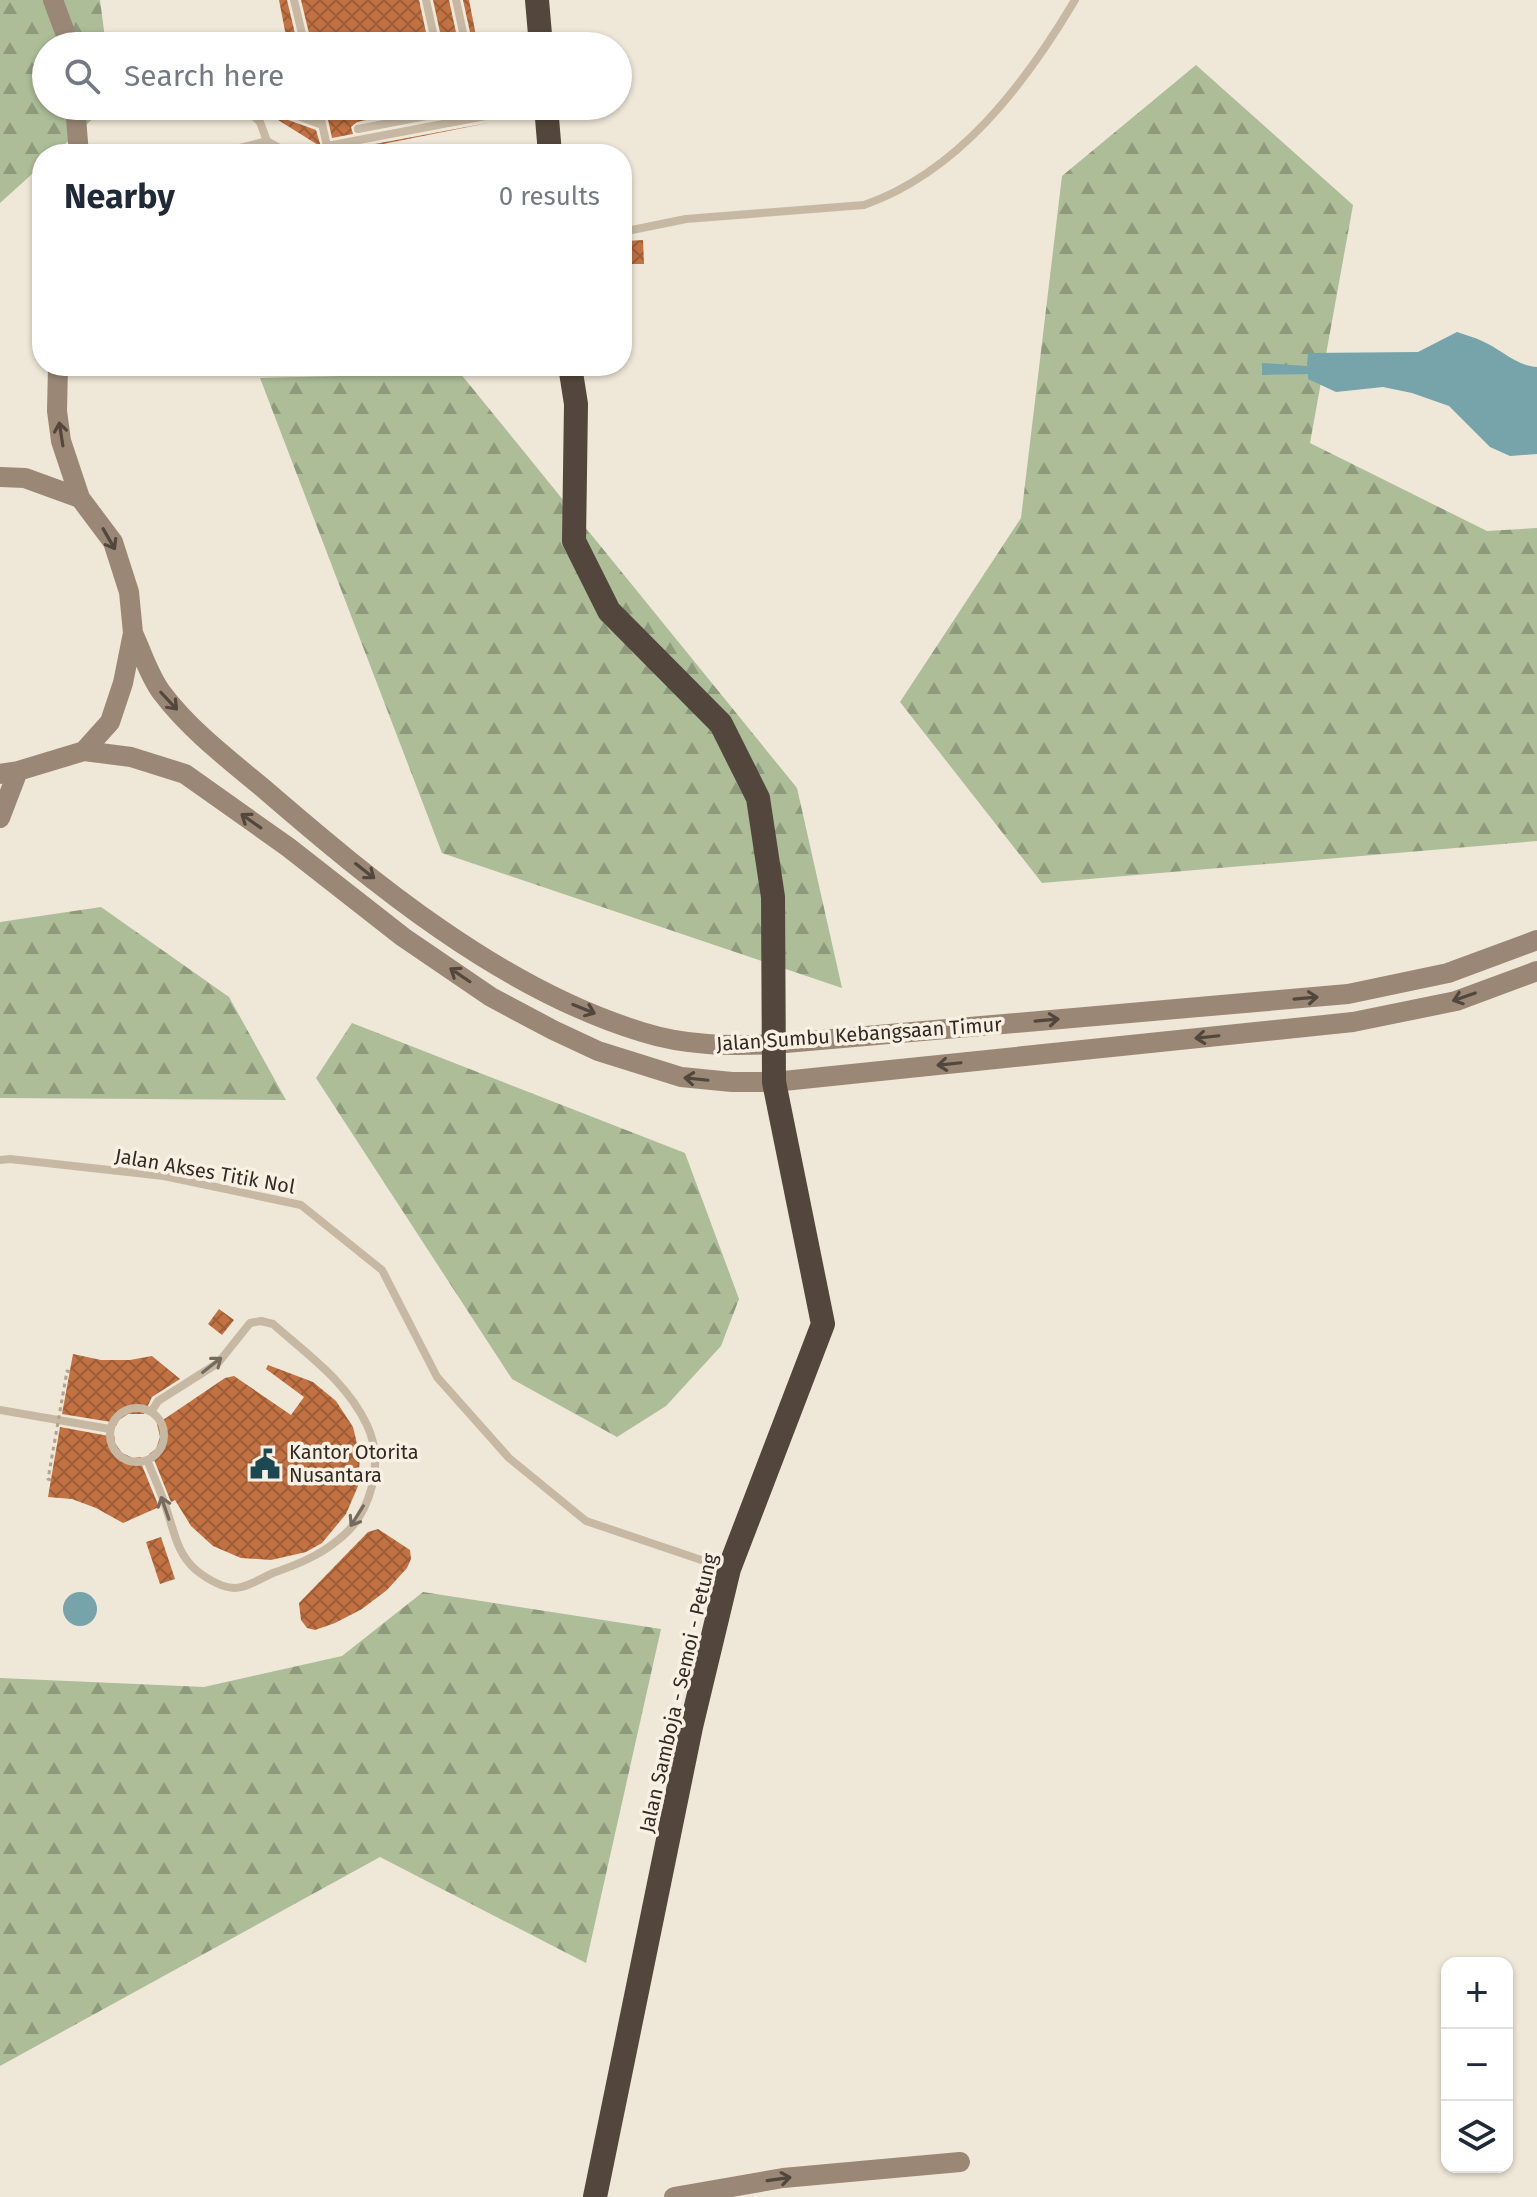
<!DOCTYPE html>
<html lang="en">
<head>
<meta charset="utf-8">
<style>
	:root { --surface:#fff; --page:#f2f2f3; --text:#1f2937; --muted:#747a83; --line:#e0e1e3 }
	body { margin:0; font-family:"Fira Sans",sans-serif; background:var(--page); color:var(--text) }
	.controls { position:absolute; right:24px; bottom:24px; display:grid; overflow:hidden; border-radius:16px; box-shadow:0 2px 6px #0004 }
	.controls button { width:72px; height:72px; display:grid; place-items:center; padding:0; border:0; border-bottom:2px solid var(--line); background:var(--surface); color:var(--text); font:40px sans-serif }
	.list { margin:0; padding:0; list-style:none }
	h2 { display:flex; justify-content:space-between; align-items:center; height:104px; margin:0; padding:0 32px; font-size:34px }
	h2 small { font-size:26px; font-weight:400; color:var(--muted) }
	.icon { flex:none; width:44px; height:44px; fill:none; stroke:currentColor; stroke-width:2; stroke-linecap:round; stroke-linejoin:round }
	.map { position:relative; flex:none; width:1537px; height:2197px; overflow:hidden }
	.search { position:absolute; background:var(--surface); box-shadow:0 2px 6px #0004; left:32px; top:32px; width:600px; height:88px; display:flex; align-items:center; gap:20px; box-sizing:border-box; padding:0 28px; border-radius:44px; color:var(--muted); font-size:30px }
	.panel { position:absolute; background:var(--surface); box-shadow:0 2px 6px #0004; left:32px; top:144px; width:600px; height:232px; border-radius:32px }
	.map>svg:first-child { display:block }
</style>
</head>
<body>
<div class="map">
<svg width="1537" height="2197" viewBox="0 0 1537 2197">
	<defs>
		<pattern id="forest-firs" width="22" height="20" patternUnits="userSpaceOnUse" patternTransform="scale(2)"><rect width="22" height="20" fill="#acbd98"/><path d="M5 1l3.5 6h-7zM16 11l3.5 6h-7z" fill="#8d9a7c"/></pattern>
		<pattern id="building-cross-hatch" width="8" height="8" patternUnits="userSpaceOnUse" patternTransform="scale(2)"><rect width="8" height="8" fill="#c17142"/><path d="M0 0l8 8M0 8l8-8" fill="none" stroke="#9d5d37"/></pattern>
	</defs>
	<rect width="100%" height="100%" fill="#efe7d7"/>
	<path fill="url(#forest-firs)" d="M0 0H100L106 46H46V106H107L54 154H42V165L0 203Z
		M1196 65 1353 205 1310 443 1487 531 1537 528V841L1042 883 900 702 1021 518 1062 176Z
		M460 373 797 788 842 988 442 853 260 378Z
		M101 907 229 997 286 1100 0 1098V922Z
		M352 1023 685 1153 739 1299 721 1346 666 1406 617 1437 512 1379 316 1078Z
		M423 1592 661 1629 586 1963 380 1857 0 2066V1678L204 1687 342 1656Z"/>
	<path fill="#77a3ab" d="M1457 332C1465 335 1474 337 1482 341 1501 349 1516 366 1537 367V454L1510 456 1490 447 1449 406 1412 393 1383 387 1336 392 1308 379V374L1262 375V363L1307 366 1308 353 1418 352Z
		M63 1609a17 17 0 1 1 34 0a17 17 0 1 1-34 0Z"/>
	<path fill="url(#building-cross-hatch)" d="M279 0H287L298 46H288Z
		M301 0H419L429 46H312Z
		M433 0H449L459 46H443Z
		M463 0H469L478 46H473Z
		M266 106H272L277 116 316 130 323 154 318 145 275 118Z
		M325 106H431L357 122 351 127 353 134 332 138Z
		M455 106H490V108L440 118 452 112Z
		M493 122 338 153 337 151Z
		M643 240 644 264H626V241Z
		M219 1309 234 1320 222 1335 208 1324Z
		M73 1354 101 1360H130L152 1356 180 1379 152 1397 144 1414H128L119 1420 116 1426 111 1422 62 1414Z
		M268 1365 313 1382 336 1401 353 1427 360 1456 358 1486 346 1514 322 1543 306 1552 271 1560 241 1558 213 1546 191 1526 175 1500 171 1502 153 1457 149 1454 156 1449 160 1437 157 1424 225 1378 234 1376 291 1415 304 1397 266 1369Z
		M60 1427 109 1436 114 1434 115 1443 122 1453 133 1458 141 1457V1463L159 1507 123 1523 96 1508 72 1499 48 1497Z
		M378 1529 410 1550 411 1559 407 1568 387 1590 362 1609 335 1623 315 1630 307 1628 301 1620 299 1603 368 1532Z
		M161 1537 175 1579 160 1584 146 1542Z"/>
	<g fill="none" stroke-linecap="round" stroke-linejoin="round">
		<path stroke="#c7b8a3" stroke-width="8" d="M294 0 305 46
			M426 0 436 46
			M456 0 466 46
			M243 106 260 122 267 141 290 154
			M279 106V109L322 125
			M318 106 327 146 331 154
			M358 129 426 116 448 106
			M327 146 538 106
			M216 154 267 141
			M461 154 462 153
			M622 232 686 219 864 205C959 172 1025 84 1075 0
			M0 1160 10 1159 164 1176 301 1205 382 1270 437 1377 509 1458 586 1521 725 1568
			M110 1435a27 27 0 1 1 54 0a27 27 0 1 1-54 0Z
			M0 1410 110 1429
			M147 1460C154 1477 162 1494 167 1511 175 1534 177 1553 196 1570 206 1578 220 1587 234 1588 246 1588 262 1578 273 1573 296 1565 319 1556 338 1540 371 1515 385 1463 367 1425 347 1382 308 1355 273 1324L261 1321 250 1323 218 1363 158 1401 151 1412"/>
		<path stroke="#9a8775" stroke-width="20" d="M53 0 70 46
			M75 106 79 154
			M58 366 57 411 61 441 80 498
			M0 477 25 478 80 498 113 542 129 592 133 633 123 683 110 722 84 751
			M133 633C142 652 149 676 162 693 189 729 228 759 263 788 373 883 501 989 642 1032 686 1046 729 1046 774 1044L1348 994 1448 973 1537 940
			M0 774 18 771 84 751 131 757 185 774 288 847 403 937 491 997 553 1030 598 1051 681 1077 732 1082H774L1353 1022 1456 1001 1537 971
			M0 818 18 771
			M674 2197 783 2178 960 2162"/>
		<path stroke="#53463c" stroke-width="24" d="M537 0 541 46
			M546 106 550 154
			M570 366 576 404 574 541 609 611 721 724 758 798 773 897 774 1082 823 1324 729 1569 691 1727 595 2197"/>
		<path stroke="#b2a28e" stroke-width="3" stroke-dasharray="4 4" stroke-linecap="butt" d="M51 1480 48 1479 67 1371 70 1372"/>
	</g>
	<defs><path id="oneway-shaft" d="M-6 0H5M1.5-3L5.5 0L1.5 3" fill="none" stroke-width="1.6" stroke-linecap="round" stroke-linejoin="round" transform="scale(2)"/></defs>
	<g stroke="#51473d">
		<use href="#oneway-shaft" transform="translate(61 434) rotate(-99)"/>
		<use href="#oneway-shaft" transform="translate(109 539) rotate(60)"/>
		<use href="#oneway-shaft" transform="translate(169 701) rotate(47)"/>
		<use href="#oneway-shaft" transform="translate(251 821) rotate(-145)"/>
		<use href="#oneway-shaft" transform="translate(365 871) rotate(38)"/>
		<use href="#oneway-shaft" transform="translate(460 975) rotate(-146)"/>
		<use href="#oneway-shaft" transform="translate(1464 997) rotate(161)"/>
		<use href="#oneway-shaft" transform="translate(1306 998) rotate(-5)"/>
		<use href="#oneway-shaft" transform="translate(584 1009) rotate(22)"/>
		<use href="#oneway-shaft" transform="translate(1047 1020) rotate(-5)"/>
		<use href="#oneway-shaft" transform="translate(1207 1037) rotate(174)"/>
		<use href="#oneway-shaft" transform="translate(949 1064) rotate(174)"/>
		<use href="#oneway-shaft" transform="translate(696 1079) rotate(-174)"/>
		<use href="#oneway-shaft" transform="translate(779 2179) rotate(-8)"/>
	</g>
	<g stroke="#756a5e">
		<use href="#oneway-shaft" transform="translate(212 1365) rotate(-38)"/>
		<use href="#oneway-shaft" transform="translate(165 1508) rotate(-109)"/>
		<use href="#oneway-shaft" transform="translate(357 1516) rotate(122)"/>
	</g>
	<defs>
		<g id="civic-bare" transform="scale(2.4)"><path d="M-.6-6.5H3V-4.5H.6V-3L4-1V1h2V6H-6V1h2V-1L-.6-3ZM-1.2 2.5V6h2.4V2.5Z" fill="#1d4851" stroke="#f8f0e2" stroke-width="2.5" paint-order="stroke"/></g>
	</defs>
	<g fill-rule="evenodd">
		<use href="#civic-bare" x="265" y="1464"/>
	</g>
	<g text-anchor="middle" stroke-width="7" stroke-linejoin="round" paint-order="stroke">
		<g font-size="20" fill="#322b25" stroke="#f8f0e2">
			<text transform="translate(859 1034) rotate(-4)" y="7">Jalan Sumbu Kebangsaan Timur</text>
			<text transform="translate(205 1171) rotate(10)" y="7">Jalan Akses Titik Nol</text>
			<text transform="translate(678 1693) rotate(-77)" y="7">Jalan Samboja - Semoi - Petung</text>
		</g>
		<g font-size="20" fill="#322b25" stroke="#f8f0e2" text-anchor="start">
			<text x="289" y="1459">Kantor Otorita<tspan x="289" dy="23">Nusantara</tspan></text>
		</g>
	</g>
</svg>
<div class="controls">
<button>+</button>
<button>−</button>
<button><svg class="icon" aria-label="layers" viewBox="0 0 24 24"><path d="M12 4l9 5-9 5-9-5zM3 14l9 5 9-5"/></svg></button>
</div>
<div class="search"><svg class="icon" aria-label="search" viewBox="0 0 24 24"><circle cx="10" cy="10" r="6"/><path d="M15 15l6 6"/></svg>Search here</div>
<section class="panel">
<h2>Nearby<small>0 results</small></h2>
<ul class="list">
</ul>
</section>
</div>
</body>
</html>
